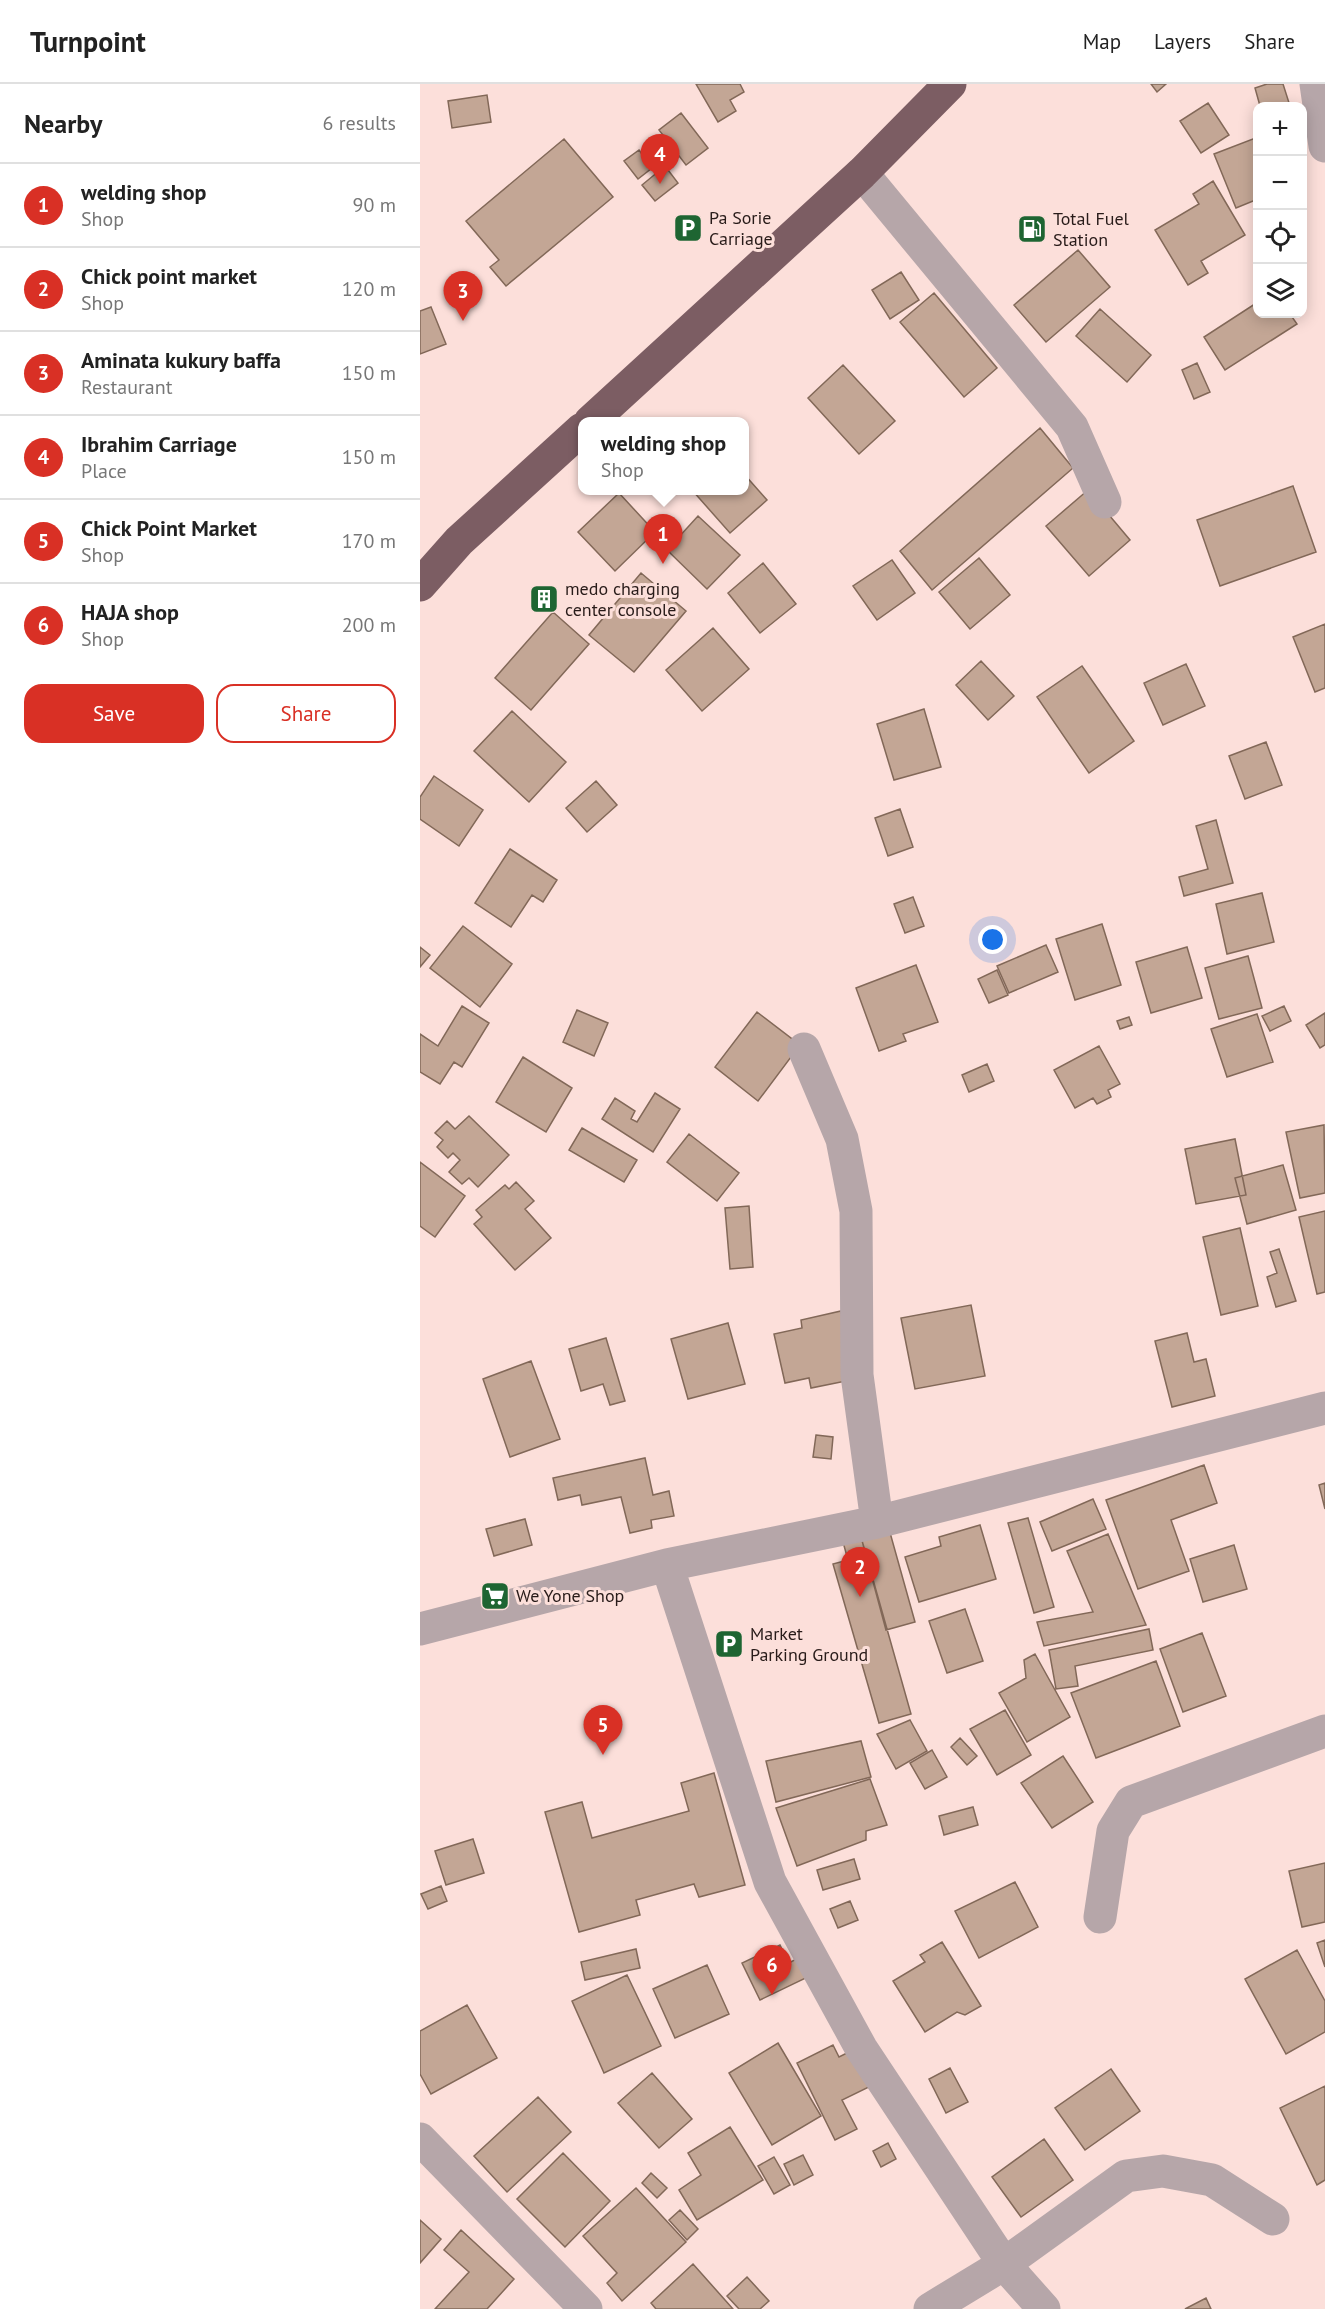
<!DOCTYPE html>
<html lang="en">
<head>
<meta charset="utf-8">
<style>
	:root { --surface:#fff; --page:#f2f2f2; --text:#222; --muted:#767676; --line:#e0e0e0; --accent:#d93025 }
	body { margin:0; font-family:"PT Sans",sans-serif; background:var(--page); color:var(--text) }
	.controls { position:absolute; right:18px; top:18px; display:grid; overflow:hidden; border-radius:12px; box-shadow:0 3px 15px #0003 }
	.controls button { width:54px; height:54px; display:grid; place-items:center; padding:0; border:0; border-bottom:2px solid var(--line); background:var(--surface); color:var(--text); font:30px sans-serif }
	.you { position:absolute; left:573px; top:856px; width:21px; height:21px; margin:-15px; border:4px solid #fff; border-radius:50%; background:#1a73e8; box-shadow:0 0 0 9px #1a73e833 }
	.badge { display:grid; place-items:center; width:39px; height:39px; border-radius:50%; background:var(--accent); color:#fff; font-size:20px; font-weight:700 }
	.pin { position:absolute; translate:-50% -50px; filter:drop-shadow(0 2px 3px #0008) }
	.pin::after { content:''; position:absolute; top:32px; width:21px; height:18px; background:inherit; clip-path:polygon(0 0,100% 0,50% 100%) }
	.popup { position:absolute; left:158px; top:333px; width:171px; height:78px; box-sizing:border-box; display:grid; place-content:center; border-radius:12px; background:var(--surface); filter:drop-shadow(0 2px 4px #0005); font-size:20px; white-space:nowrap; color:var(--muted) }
	.popup b { font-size:22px; color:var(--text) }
	.popup::after { content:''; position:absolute; left:50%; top:100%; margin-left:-12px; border:12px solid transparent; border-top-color:var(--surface) }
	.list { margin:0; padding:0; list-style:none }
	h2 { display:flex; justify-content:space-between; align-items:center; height:78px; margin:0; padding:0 24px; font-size:26px }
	h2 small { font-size:20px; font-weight:400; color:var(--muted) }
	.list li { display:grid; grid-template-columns:39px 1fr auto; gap:18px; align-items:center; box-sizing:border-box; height:84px; padding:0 24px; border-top:2px solid var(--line) }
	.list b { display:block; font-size:22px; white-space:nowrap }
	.list p { margin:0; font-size:20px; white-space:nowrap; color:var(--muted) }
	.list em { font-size:20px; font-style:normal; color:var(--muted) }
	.actions { display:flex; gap:12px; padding:18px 24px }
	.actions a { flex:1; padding:14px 0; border:2px solid var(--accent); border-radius:18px; text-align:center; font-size:21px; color:var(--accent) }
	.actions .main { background:var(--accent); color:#fff }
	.icon { flex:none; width:33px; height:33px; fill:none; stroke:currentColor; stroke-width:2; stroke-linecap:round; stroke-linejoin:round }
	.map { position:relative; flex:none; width:905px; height:2225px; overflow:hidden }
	header { display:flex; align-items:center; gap:36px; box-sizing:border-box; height:84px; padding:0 30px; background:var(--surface); border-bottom:2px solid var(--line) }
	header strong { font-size:28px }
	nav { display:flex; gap:33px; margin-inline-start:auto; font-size:21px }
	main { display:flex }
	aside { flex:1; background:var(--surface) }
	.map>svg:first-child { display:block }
</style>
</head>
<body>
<header>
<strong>Turnpoint</strong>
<nav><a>Map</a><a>Layers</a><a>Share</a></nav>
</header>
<main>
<aside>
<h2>Nearby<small>6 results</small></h2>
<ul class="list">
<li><span class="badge">1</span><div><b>welding shop</b><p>Shop</p></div><em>90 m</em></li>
<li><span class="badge">2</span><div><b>Chick point market</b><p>Shop</p></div><em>120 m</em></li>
<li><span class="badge">3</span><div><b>Aminata kukury baffa</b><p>Restaurant</p></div><em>150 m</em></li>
<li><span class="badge">4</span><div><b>Ibrahim Carriage</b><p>Place</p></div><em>150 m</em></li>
<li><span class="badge">5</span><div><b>Chick Point Market</b><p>Shop</p></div><em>170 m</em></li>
<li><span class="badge">6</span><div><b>HAJA shop</b><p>Shop</p></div><em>200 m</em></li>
</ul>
<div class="actions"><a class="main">Save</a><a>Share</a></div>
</aside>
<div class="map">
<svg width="905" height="2225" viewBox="0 0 905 2225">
	<rect width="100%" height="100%" fill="#fcdfda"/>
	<path fill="#c3a695" stroke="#826858" stroke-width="1.5" d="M276 0H320L324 8 310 16 316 27 298 38Z
		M731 0H746L737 8Z
		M847 0H863L870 22H840L835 4Z
		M67 11 71 38 32 44 28 17Z
		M788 19 809 51 781 69 760 37Z
		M261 29 288 64 266 81 239 46Z
		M838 53V115L816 124 794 70Z
		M144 55 193 113 86 202 70 183 79 176 46 137Z
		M219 66 232 84 218 95 204 77Z
		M245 82 258 99 235 117 222 101Z
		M793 97 825 151 781 177 788 189 768 201 735 146 779 120 773 110Z
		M658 166 690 203 626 258 594 221Z
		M481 188 499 216 470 235 452 206Z
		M514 209 577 284 544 313 480 238Z
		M838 218V230H870L877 240 805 286 784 253Z
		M11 223 26 260 0 270V227Z
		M680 225 731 271 707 298 656 252Z
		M777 279 790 308 774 315 762 286Z
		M423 281 475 337 439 370 388 314Z
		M620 344 653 384 512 506 480 467Z
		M324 390 347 416 310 449 272 406H324Z
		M873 402 896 468 800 502 777 436Z
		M668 406 710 456 669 492 626 442Z
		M199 409 235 448 195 487 158 448Z
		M278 432 320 471 287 505 247 466Z
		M559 474 590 511 550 545 519 508Z
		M472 476 495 509 457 536 433 502Z
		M343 479 376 520 340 549 308 509Z
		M221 489 266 527 214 588 169 551Z
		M121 506 133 514 127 525 114 516Z
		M133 528 169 560 111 626 75 594Z
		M905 540V604L895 608 873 553Z
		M293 544 329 585 282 627 246 586Z
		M561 577 594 612 568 636 536 601Z
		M766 580 785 622 743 641 724 599Z
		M662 582 714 657 669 689 617 613Z
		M504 625 521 683 474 696 457 640Z
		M92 627 146 678 109 718 54 667Z
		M846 658 862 701 825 715 809 672Z
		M14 692 63 726 39 762 0 735V713Z
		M176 697 197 721 167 748 146 724Z
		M480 725 493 763 468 772 455 734Z
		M796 736 813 799 764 812 759 793 788 785 776 742Z
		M90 765 137 796 123 818 112 811 91 843 55 819Z
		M842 809 854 858 807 870 796 820Z
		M493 813 504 842 485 849 474 820Z
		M682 840 701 901 655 916 636 855Z
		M43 842 92 880 60 923 10 884Z
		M626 861 638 888 589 909 577 882Z
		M0 863 10 871 0 883Z
		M767 863 782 914 731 929 716 878Z
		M828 872 842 924 799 935 785 884Z
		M496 881 518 938 483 950 486 957 459 967 436 904Z
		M577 886 588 911 569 919 558 895Z
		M42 922 69 939 42 983 34 978 20 1000 0 988V950L18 962Z
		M864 922 871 937 850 947 842 932Z
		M157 926 188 939 174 972 143 958Z
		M337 928 380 961 338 1017 295 983Z
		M905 929V961L900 964 886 941Z
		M837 930 853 978 807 993 791 945Z
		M709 933 712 941 700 945 697 937Z
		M679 962 700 1000 688 1006 691 1013 677 1020 673 1014 655 1024 634 986Z
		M103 973 152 1004 126 1048 76 1018Z
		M567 980 574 997 549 1008 542 991Z
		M235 1009 260 1025 233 1068 182 1035 195 1014 215 1027 211 1035 217 1038Z
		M49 1032 89 1071 58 1103 49 1094 42 1100 29 1088 40 1076 33 1069 28 1074 17 1063 23 1056 15 1049 27 1037 35 1045Z
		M904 1041 905 1109 880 1114 866 1048Z
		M162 1044 217 1076 204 1098 149 1066Z
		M269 1050 319 1089 297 1117 247 1078Z
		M815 1055 826 1111 776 1120 765 1065Z
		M0 1078 45 1112 15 1153 0 1142Z
		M863 1081 876 1126 827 1140 815 1094Z
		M96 1098 114 1117 105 1125 131 1154 95 1186 54 1140 62 1133 56 1126 85 1101 89 1105Z
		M329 1122 333 1183 310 1185 305 1124Z
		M905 1127V1208L897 1210 879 1133Z
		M820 1144 838 1222 801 1231 783 1153Z
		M859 1165 876 1217 856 1223 847 1193 857 1189 850 1168Z
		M551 1221 565 1292 495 1305 481 1234Z
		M421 1227 436 1295 391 1304 389 1294 365 1299 354 1250 382 1244 381 1236Z
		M308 1239 325 1300 268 1315 251 1255Z
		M767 1249 774 1278 786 1275 795 1312 752 1323 735 1257Z
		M186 1254 205 1317 190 1321 183 1300 161 1307 149 1265Z
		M111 1277 140 1355 90 1373 63 1295Z
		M396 1351 413 1353 411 1375 393 1373Z
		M225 1374 233 1411 249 1407 254 1432 231 1436 232 1444 210 1449 201 1413 162 1421 160 1411 138 1416 133 1394Z
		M784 1381 797 1419 751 1436 769 1487 718 1505 686 1416Z
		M905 1399V1425L899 1401Z
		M673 1415 686 1445 632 1467 620 1438Z
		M608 1434 634 1523 614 1529 588 1439Z
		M105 1435 112 1461 74 1472 66 1445Z
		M560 1441 576 1495 499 1518 485 1473 521 1462 519 1453Z
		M469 1445 495 1538 466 1546 441 1453Z
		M688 1450 726 1541 624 1562 617 1538 673 1528 647 1467Z
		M441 1453 491 1630 459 1639 413 1480 428 1476 423 1458Z
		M814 1461 827 1505 783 1518 770 1475Z
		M545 1525 563 1577 527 1589 509 1537Z
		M729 1545 733 1566 655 1582 658 1602 636 1605 629 1566Z
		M782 1549 806 1612 763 1628 740 1565Z
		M615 1570 650 1633 607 1658 579 1609 606 1594 604 1576Z
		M736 1577 760 1642 676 1674 651 1609Z
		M585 1626 611 1671 577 1691 550 1645Z
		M490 1636 507 1667 476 1685 457 1650Z
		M540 1654 557 1672 547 1681 531 1663Z
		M441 1657 451 1693 356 1718 346 1677Z
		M512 1666 527 1693 505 1705 490 1679Z
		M643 1672 673 1718 632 1744 601 1699Z
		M294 1689 325 1801 279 1813 274 1800 216 1816 220 1831 159 1848 125 1728 162 1718 172 1754 269 1727 261 1699Z
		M450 1695 467 1741 446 1747V1756L377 1782 356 1724Z
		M553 1723 558 1741 524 1751 519 1732Z
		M53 1755 64 1789 26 1801 15 1767Z
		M434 1775 440 1795 403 1806 397 1786Z
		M905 1779V1838L882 1843 869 1787Z
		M595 1798 618 1843 559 1874 535 1827Z
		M21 1802 27 1817 8 1825 1 1810Z
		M430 1817 438 1836 418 1844 410 1825Z
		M905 1856V1883L897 1859Z
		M522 1858 561 1922 545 1931 537 1928 505 1948 473 1897 505 1878 500 1871Z
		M360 1861 369 1879 382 1872 392 1891 340 1916 322 1879Z
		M216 1865 220 1884 165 1896 161 1878Z
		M877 1866 905 1917V1948L866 1970 825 1895Z
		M287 1881 309 1930 255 1954 233 1905Z
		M207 1891 241 1962 184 1989 152 1917Z
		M47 1921 77 1974 11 2010 0 1990V1947Z
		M358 1959 401 2032 352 2061 309 1989Z
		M413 1961 419 1973 435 1965 453 2001 422 2016 437 2045 415 2056 377 1979Z
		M530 1984 548 2018 526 2029 509 1995Z
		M691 1985 720 2027 665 2066 635 2024Z
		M232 1989 272 2035 239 2064 198 2019Z
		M905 2002V2096L897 2101 860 2024Z
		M118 2013 151 2048 87 2108 54 2072Z
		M310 2043 343 2096 277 2136 259 2106 281 2091 268 2069Z
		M624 2055 653 2096 601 2133 572 2093Z
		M468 2059 476 2075 461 2083 453 2067Z
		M143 2069 190 2117 145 2163 97 2115Z
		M383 2071 393 2091 374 2101 364 2080Z
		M354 2073 370 2101 354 2110 338 2082Z
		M231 2089 247 2104 237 2114 222 2099Z
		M216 2104 266 2158 202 2217 187 2199 197 2189 163 2152Z
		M260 2126 278 2145 267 2156 249 2136Z
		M0 2136 21 2155 0 2179Z
		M41 2146 94 2195 67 2225H15L49 2188 24 2166Z
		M273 2180 313 2225H236L231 2219Z
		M327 2193 349 2217 340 2225H319L307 2212Z
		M786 2214 791 2225H765Z"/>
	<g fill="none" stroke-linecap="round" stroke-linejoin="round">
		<path stroke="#b6a6a9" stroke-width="33" d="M896 0 905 62
			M442 89 652 343 685 418
			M384 965 422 1055 436 1127 437 1291 457 1438
			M247 1481 350 1798 441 1964 584 2180 510 2225
			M0 1545 247 1481 457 1438 905 1324
			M680 1833 693 1747 711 1718 905 1647
			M0 2055 166 2225
			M624 2225 584 2180 706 2092 743 2087 792 2096 853 2135"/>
		<path stroke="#7c5d63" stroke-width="33" d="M170 338 442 89 530 0
			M0 501 39 457 162 345"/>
	</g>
	<defs>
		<g id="parking-square" transform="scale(1.5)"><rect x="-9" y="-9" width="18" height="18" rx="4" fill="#1e6532" stroke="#fcdfda"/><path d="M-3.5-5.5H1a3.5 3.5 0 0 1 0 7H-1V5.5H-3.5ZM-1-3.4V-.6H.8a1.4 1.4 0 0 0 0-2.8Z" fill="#fff"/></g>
		<g id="fuel-square" transform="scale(1.5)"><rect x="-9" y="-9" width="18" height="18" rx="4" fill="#1e6532" stroke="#fcdfda"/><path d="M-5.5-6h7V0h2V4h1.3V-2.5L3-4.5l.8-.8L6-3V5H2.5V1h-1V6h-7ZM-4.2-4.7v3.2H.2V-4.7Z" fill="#fff"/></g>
		<g id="building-square" transform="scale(1.5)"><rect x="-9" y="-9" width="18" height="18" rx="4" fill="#1e6532" stroke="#fcdfda"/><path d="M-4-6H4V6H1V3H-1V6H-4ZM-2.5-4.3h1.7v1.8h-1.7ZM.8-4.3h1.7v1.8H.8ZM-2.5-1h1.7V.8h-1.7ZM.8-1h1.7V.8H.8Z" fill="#fff"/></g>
		<g id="supermarket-square" transform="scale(1.5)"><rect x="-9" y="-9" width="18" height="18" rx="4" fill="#1e6532" stroke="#fcdfda"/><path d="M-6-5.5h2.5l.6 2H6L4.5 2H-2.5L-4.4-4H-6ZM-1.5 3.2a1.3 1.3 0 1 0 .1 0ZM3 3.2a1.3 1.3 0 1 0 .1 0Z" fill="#fff"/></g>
	</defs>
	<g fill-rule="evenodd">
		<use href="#parking-square" x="268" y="144"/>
		<use href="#fuel-square" x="612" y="145"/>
		<use href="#building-square" x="124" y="515"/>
		<use href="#supermarket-square" x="75" y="1512"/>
		<use href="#parking-square" x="309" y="1560"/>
	</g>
	<g text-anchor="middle" stroke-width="6" stroke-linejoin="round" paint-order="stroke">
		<g font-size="18" fill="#281b19" stroke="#fcdfda" text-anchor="start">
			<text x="289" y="140">Pa Sorie<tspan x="289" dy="21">Carriage</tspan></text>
			<text x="633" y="141">Total Fuel<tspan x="633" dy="21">Station</tspan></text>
			<text x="145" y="511">medo charging<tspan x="145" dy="21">center console</tspan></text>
			<text x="96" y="1518">We Yone Shop</text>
			<text x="330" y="1556">Market<tspan x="330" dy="21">Parking Ground</tspan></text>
		</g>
	</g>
</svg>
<div class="controls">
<button>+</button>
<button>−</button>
<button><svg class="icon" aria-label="locate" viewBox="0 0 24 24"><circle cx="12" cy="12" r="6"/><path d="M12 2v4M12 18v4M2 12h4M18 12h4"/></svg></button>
<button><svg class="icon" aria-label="layers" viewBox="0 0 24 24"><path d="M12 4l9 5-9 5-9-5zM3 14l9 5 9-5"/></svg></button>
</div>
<div class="you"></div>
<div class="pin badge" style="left:243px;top:480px">1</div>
<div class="popup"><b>welding shop</b>Shop</div>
<div class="pin badge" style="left:440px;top:1513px">2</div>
<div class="pin badge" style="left:43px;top:237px">3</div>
<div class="pin badge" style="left:240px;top:100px">4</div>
<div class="pin badge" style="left:183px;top:1671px">5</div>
<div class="pin badge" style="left:352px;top:1911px">6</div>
</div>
</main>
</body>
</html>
